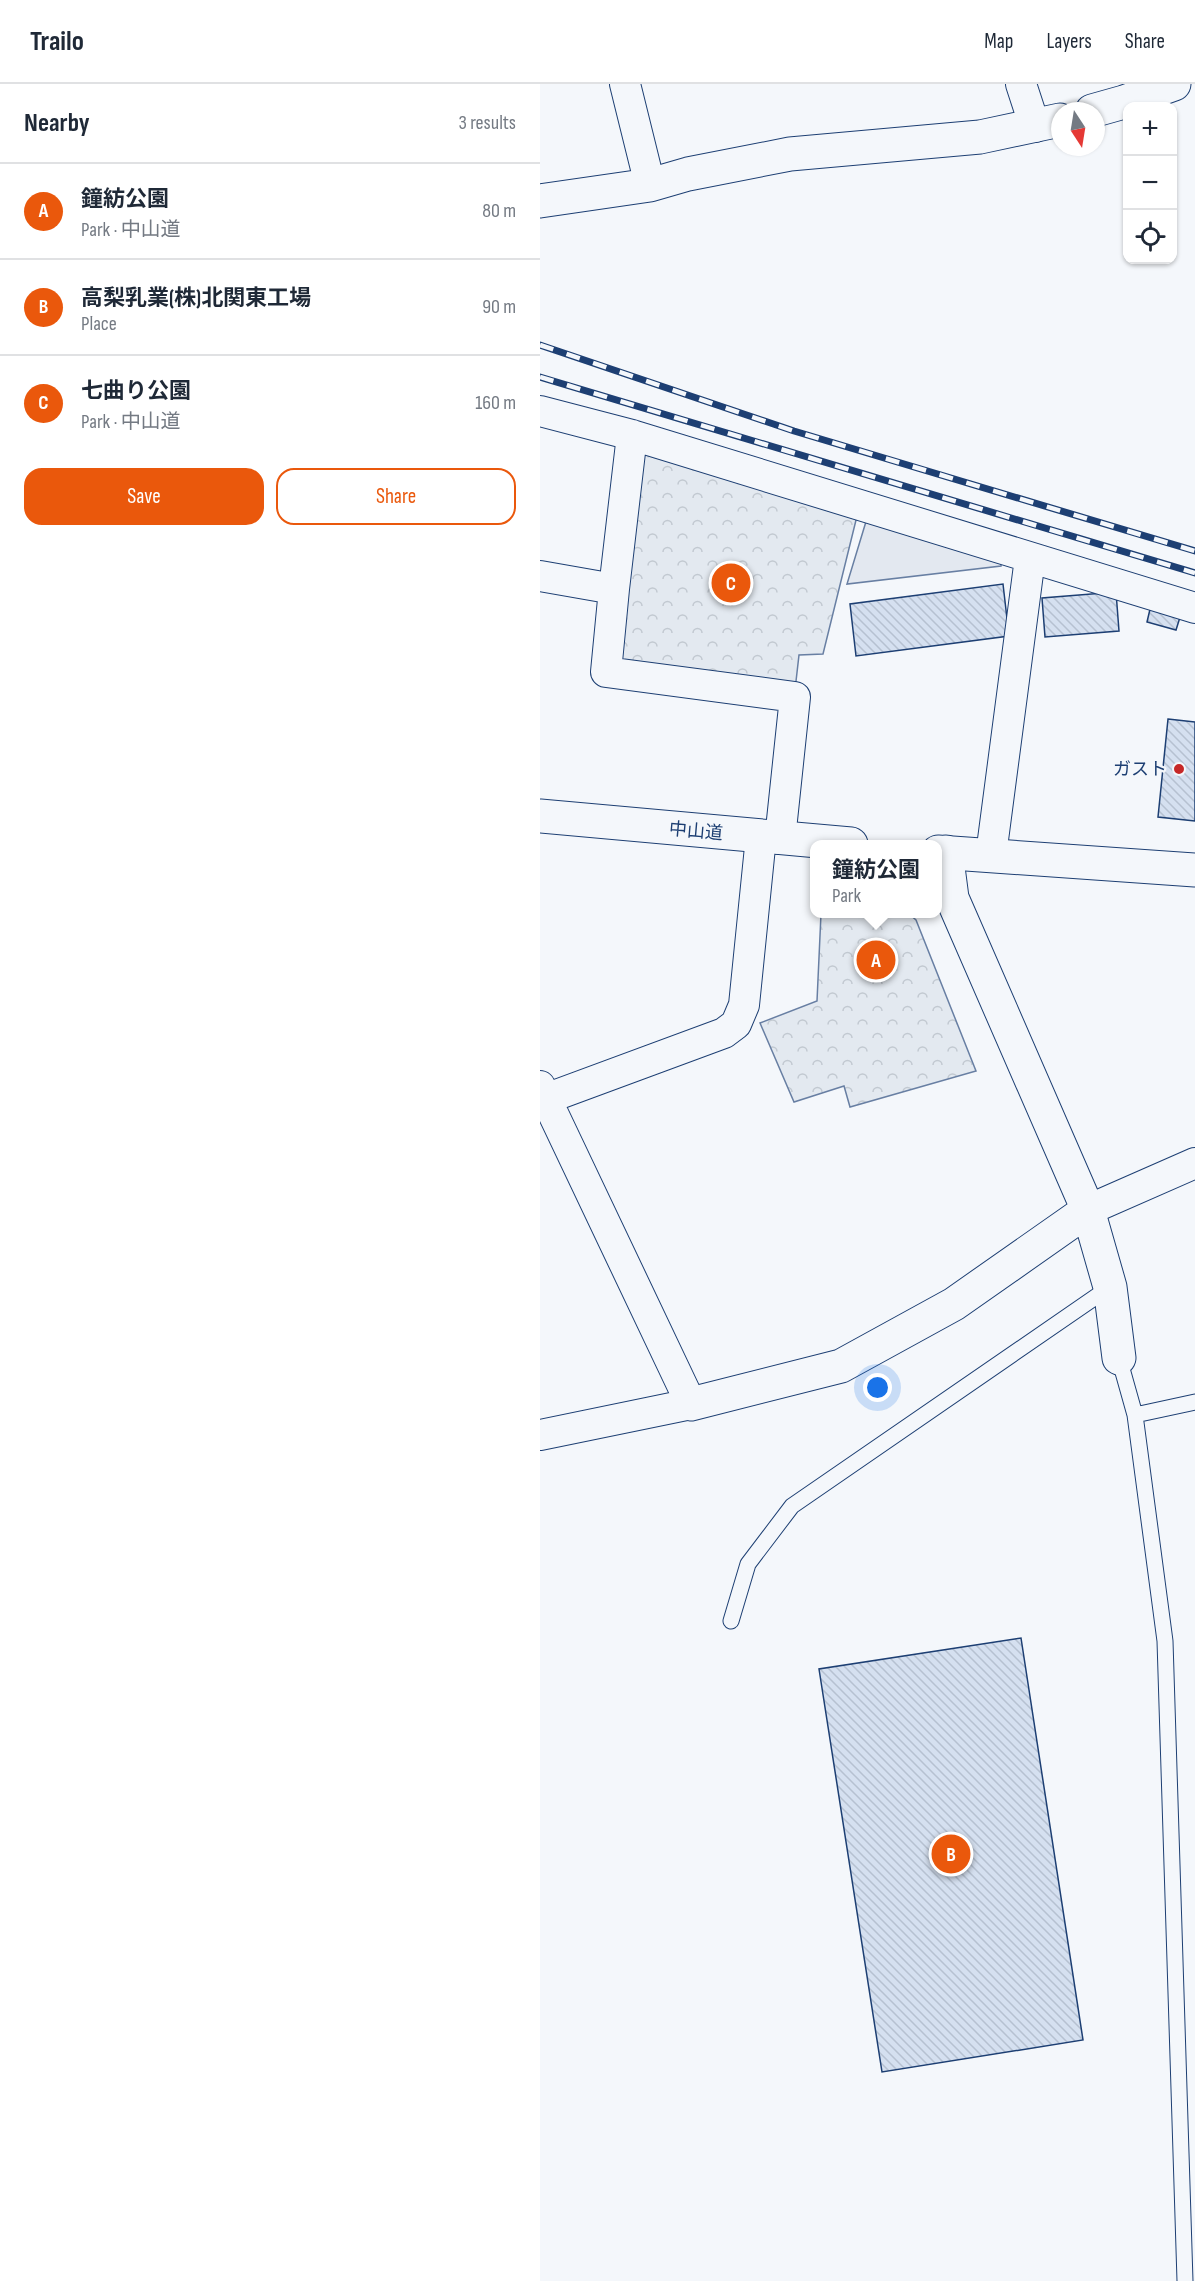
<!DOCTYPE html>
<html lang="en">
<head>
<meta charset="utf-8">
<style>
	:root { --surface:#fff; --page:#f6f6f7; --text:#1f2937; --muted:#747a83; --line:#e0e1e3; --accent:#ea580c }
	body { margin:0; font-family:"Sofia Sans Condensed","Noto Sans JP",sans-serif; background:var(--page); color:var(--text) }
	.controls { position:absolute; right:18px; top:18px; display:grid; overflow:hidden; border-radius:12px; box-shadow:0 2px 4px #0004 }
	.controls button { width:54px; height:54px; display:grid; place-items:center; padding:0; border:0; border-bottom:2px solid var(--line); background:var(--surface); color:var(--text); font:30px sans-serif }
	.compass { position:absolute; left:511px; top:18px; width:54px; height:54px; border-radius:50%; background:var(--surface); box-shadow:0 2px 4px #0004; rotate:168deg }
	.you { position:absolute; left:338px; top:1304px; width:21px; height:21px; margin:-15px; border:4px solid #fff; border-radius:50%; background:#1a73e8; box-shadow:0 0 0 9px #1a73e833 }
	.badge { display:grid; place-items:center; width:39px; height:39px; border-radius:50%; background:var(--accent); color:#fff; font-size:20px; font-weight:700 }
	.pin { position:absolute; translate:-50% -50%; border:3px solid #fff; box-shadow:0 2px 6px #0006 }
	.popup { position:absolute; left:270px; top:756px; width:132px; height:78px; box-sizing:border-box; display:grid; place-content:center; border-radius:12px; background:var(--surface); filter:drop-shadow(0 2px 4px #0005); font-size:20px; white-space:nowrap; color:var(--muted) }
	.popup b { font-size:22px; color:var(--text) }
	.popup::after { content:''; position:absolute; left:50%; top:100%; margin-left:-12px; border:12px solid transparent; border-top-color:var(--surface) }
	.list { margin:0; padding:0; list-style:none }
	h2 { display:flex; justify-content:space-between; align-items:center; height:78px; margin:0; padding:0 24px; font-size:26px }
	h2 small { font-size:20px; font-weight:400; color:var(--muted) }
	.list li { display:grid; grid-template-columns:39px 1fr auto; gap:18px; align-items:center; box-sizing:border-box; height:96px; padding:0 24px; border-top:2px solid var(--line) }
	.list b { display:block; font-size:22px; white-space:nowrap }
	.list p { margin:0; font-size:20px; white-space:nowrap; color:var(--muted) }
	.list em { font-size:20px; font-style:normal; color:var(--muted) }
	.actions { display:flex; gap:12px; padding:18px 24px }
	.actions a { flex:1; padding:14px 0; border:2px solid var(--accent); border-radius:18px; text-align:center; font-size:21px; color:var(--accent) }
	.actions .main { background:var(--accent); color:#fff }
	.icon { flex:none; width:33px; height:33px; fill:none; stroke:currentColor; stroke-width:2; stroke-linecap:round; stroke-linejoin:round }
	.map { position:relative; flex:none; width:655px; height:2197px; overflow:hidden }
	header { display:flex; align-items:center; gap:36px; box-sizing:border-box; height:84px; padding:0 30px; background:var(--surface); border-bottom:2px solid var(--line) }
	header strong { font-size:28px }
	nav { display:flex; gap:33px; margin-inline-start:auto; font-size:21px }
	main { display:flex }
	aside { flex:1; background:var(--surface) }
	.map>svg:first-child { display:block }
</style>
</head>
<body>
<header>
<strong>Trailo</strong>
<nav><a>Map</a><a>Layers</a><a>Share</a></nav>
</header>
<main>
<aside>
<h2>Nearby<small>3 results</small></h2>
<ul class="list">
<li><span class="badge">A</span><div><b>鐘紡公園</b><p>Park · 中山道</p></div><em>80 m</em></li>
<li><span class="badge">B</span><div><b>高梨乳業(株)北関東工場</b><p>Place</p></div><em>90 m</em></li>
<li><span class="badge">C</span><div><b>七曲り公園</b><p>Park · 中山道</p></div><em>160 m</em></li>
</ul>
<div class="actions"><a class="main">Save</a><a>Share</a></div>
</aside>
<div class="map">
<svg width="655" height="2197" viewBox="0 0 655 2197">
	<defs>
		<pattern id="forest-crowns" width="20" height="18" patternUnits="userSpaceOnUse" patternTransform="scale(1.5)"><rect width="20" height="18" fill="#e3e9f0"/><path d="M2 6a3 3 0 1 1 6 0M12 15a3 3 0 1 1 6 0" fill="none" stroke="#c2c9d1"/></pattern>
		<pattern id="building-back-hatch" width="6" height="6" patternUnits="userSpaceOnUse" patternTransform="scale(1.5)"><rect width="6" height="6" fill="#d5e0f0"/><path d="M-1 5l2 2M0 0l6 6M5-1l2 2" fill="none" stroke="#b6c1d1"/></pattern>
	</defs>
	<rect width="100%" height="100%" fill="#f4f7fb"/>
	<path fill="url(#forest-crowns)" stroke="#687fa3" stroke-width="1.5" d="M97 358 318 428 283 570 259 571 255 606 72 582Z
		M281 830H369L376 836 436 987 310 1023 304 1002 254 1018 220 939 277 917Z"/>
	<path fill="#e3e8f0" stroke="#687fa3" stroke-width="1.5" d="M328 431 462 472 461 482 307 500Z"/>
	<path fill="url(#building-back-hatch)" stroke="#1d3f73" stroke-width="1.5" d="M463 500 469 552 316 572 310 520Z
		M576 508 579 547 505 553 502 514Z
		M611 521 641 530 636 546 607 538Z
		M628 635 655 638V737L618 733Z
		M481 1554 543 1956 342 1988 279 1585Z"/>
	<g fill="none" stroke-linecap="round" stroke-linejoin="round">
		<g stroke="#1d3f73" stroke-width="17">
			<path id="service" d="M579 1274 595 1331 625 1557 645 2197
				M595 1331 655 1318
				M191 1537 208 1480 252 1422 570 1203"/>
		</g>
		<g stroke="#1d3f73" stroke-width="32">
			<path id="minor" d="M85 0 110 101
				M481 0 495 43
				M0 327 92 351 655 524
				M92 351 74 505 66 588 255 613 240 755
				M0 492 74 505
				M451 771 490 474
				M0 1002 151 1320 0 1351
				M0 1017 184 949 196 940 204 921 221 753
				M548 1126 655 1079"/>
		</g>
		<g stroke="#1d3f73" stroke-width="35">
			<path id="tertiary" d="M552 27 584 18 634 0
				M0 117 110 101 148 90 250 70 440 53 520 36
				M406 768 412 814 548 1126 570 1203 579 1274
				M151 1320 301 1282 414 1220 548 1126"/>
		</g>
		<g stroke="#1d3f73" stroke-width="35">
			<path id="trunk" d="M0 732 311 760
				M398 768 655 786"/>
		</g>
		<use href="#service" stroke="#f4f7fb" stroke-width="15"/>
		<use href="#minor" stroke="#f4f7fb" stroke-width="30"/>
		<use href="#tertiary" stroke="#f4f7fb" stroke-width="33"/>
		<use href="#trunk" stroke="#f4f7fb" stroke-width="33"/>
		<g stroke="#1d3f73" stroke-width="7">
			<path id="rail" d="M0 261 254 347 655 467
				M0 293 655 489"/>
		</g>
		<use href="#rail" stroke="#f4f7fb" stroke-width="4.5" stroke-dasharray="14" stroke-linecap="butt"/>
	</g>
	<circle fill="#c62828" stroke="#f4f7fb" stroke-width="2" cx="639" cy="685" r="6"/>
	<g text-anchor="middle" stroke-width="4.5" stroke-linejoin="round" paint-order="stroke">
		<g font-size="18" fill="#1d3f73" stroke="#f4f7fb" text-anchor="end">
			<text x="627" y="691">ガスト</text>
		</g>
		<g font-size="18" fill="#1d3f73" stroke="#f4f7fb">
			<text transform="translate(156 747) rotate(5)" y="6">中山道</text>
		</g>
	</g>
</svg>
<div class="controls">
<button>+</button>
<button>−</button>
<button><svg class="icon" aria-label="locate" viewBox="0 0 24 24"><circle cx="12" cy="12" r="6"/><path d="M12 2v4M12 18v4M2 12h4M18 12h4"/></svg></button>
</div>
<svg class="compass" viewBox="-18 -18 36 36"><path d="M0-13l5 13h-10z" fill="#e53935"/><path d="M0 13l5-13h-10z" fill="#747a83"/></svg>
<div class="you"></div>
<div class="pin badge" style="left:336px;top:876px">A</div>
<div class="popup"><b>鐘紡公園</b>Park</div>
<div class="pin badge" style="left:411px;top:1770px">B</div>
<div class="pin badge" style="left:191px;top:499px">C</div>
</div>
</main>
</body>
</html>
